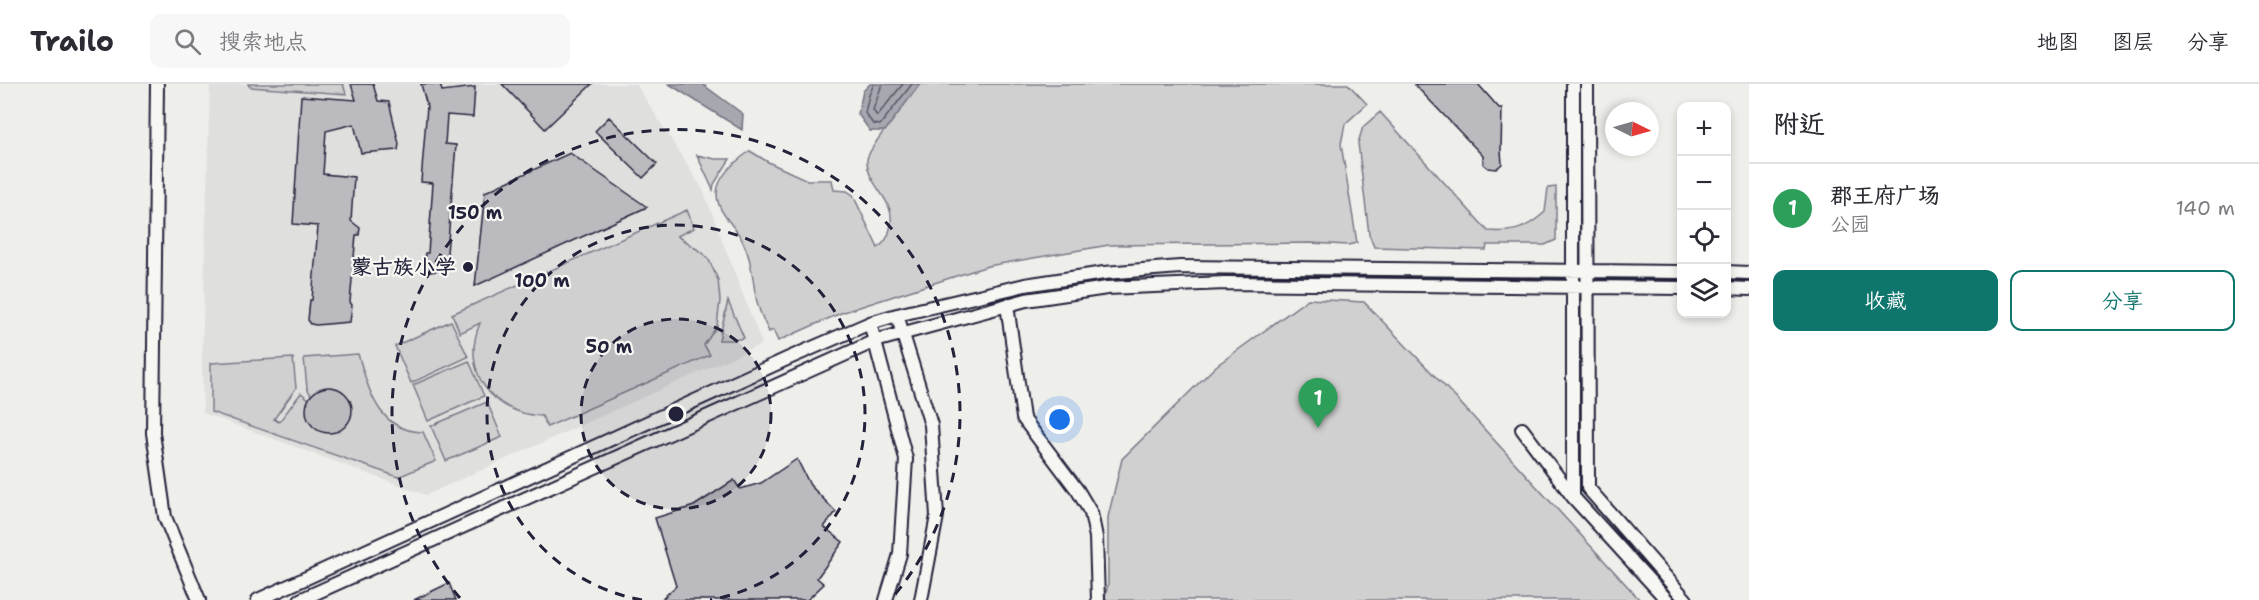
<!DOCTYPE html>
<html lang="zh">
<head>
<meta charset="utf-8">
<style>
	:root { --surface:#fff; --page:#f7f7f7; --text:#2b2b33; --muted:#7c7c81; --line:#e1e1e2; --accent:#0f766e }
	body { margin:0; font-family:"Shantell Sans","LXGW WenKai TC",sans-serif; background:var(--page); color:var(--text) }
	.controls { position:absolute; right:18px; top:18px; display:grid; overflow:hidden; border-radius:12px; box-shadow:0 3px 9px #0003 }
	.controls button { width:54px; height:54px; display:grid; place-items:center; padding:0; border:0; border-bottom:2px solid var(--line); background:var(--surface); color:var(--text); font:30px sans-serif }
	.compass { position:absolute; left:1605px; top:18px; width:54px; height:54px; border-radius:50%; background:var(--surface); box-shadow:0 3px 9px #0003; rotate:95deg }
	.you { position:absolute; left:1060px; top:336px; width:21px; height:21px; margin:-15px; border:4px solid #fff; border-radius:50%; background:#1a73e8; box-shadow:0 0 0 9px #1a73e833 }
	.badge { display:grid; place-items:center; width:39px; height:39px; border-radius:50%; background:var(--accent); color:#fff; font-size:20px; font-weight:700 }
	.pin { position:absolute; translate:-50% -50px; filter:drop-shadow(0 2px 3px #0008) }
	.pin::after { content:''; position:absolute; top:32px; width:21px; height:18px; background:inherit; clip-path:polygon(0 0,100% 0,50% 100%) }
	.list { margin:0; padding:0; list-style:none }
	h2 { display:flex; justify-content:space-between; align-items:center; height:78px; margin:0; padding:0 24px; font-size:26px }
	h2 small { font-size:20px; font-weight:400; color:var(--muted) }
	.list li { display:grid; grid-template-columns:39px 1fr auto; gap:18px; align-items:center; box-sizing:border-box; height:90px; padding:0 24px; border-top:2px solid var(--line) }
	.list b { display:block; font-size:22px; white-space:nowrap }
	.list p { margin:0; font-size:20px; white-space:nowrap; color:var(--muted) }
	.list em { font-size:20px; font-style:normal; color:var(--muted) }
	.actions { display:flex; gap:12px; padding:18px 24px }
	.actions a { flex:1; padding:14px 0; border:2px solid var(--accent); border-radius:12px; text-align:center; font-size:21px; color:var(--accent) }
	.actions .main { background:var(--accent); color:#fff }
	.icon { flex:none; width:33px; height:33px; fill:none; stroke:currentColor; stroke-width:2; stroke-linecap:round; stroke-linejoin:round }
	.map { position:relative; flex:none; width:1749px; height:516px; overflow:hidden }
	header { display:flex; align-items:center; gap:36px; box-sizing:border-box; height:84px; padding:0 30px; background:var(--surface); border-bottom:2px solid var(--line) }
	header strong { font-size:28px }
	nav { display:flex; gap:33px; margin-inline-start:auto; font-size:21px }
	.search { width:420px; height:54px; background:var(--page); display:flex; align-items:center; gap:15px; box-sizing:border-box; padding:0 21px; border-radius:12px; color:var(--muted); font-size:22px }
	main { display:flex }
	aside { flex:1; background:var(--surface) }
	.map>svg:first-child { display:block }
</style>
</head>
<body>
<header>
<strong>Trailo</strong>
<div class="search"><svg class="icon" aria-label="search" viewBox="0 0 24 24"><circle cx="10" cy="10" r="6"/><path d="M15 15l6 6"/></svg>搜索地点</div>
<nav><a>地图</a><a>图层</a><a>分享</a></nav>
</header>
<main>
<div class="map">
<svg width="1749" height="516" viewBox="0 0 1749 516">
	<rect width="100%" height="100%" fill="#eeeeeb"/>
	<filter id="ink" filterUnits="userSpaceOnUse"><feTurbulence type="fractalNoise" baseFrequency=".0167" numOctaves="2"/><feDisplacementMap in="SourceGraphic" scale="12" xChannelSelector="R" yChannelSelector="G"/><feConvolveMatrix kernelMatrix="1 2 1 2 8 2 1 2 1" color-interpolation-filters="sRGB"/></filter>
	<g filter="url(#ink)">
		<path fill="#dfdfde" d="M210 0H636L703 106 762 260 426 411 203 329 202 275Z"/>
		<path fill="#d0d0d1" stroke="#797986" stroke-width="1.5" d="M248 0H343L346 10 250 3Z
			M920 0H1348L1367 20 1345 40 1341 60 1357 159 1348 161 1311 159 1109 161 988 182 953 193 841 229 778 257 773 246 769 248C763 235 757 223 755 208 752 190 751 172 741 154 733 140 717 128 717 110 717 92 737 76 750 67L768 78 807 96H832L834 106 847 107 853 111 878 164C885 158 888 154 890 145 898 115 867 104 867 76 867 65 910 13 920 0Z
			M1380 28 1488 147C1514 149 1526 145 1545 128L1548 104 1556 103V156L1545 161H1487L1486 166 1374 163 1369 150 1358 59 1363 43Z
			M697 71 715 75H730L714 100 713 106Z
			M687 126 694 144 677 152 703 169 709 176 718 196 720 216 717 242 704 261 710 271 547 343 542 332C492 330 460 287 480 239L460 249 452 230Z
			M1308 215 1364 218 1454 312 1640 516H1104L1108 501V433L1122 375 1216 282Z
			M728 217 744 254 734 256H719Z
			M451 237 468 273 411 299 395 262Z
			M358 270C369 305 377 347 423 348L436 377 398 393 211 328V279L293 274 296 304 274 335 279 338 301 309 309 315 311 311 307 304 304 274Z
			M469 277 484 312 428 337 413 301Z
			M487 318 502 353 446 377 431 342Z"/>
		<path fill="#a7a7af" stroke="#727281" stroke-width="1.5" d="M669 0H702L743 30 742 46Z
			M870 0H920L885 47H870L858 30 863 7Z"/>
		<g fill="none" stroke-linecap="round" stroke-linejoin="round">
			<path stroke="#575769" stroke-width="1.5" d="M874 0 869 11 865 29 873 40 880 41 912 0
				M882 0 873 26 877 32 903 0"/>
		</g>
		<path fill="#bbbbbf" stroke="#22223b" stroke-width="1.5" d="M351 0H373L378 17 389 18 399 60 398 66 361 69 354 40 326 47 323 90 354 93 351 137 360 144 359 151H356L350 218 352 221 350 238 316 241 311 240 308 236 310 216H312L318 142 293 140 301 12 356 16Z
			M421 0H440L442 7 475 3 473 33 447 31 445 60 456 61 447 169 452 176 451 185 430 188 425 187V169H428L433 99 421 98 427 22Z
			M502 0H592L545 45Z
			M1414 0H1478L1499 24H1502L1501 66 1502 80 1496 85 1488 84 1483 80V72Z
			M609 33 657 80 643 94 595 47Z
			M570 69 647 123 475 202 485 108Z
			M306 326a23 23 0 1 1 46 0a23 23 0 1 1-46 0Z
			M797 375 810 401 836 428 824 443 843 458 817 494 824 500 807 516H661L676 502 655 434 694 422 734 396 740 405 761 399Z
			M449 499 456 516H414Z"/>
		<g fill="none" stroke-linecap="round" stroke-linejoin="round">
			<g stroke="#22223b" stroke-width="16">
				<path id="minor" d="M157 0 153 349 165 433 199 516
					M1573 0V413L1667 516
					M1587 0 1588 404 1686 516
					M1726 188 1749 189
					M1726 204 1749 205
					M1007 221 1023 334 1078 407 1091 429 1096 453 1098 516
					M897 231 931 341 937 432 921 516
					M870 239 906 375 900 470 886 516
					M1522 345 1573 413
					M258 516 789 274 870 239 897 231 1025 201 1104 189 1180 183 1682 188
					M300 516 875 257 1026 216 1107 204 1225 199 1682 204"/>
			</g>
			<use href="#minor" stroke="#f6f6f2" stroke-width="12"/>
		</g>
	</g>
	<circle cx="676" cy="330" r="95" fill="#22223b" fill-opacity=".12"/>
	<g fill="none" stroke="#22223b" stroke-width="3" stroke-dasharray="10 8">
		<circle cx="676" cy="330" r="95"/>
		<path d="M642 516A189 189 0 1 1 710 516"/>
		<path d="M460 514A284 284 0 1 1 892 514"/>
	</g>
	<circle fill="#22223b" stroke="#f6f6f2" stroke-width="2" cx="468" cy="183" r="6"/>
	<g text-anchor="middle" stroke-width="4.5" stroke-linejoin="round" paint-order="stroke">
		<g font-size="21" font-weight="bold" fill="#22223b" stroke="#f6f6f2" text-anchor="end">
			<text x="456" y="190">蒙古族小学</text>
		</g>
	</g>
	<circle cx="676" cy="330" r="9" fill="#22223b" stroke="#f6f6f2" stroke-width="3"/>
	<g font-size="18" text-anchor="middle" font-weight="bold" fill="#22223b" stroke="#f6f6f2" stroke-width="4.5" stroke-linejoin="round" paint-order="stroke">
		<text x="475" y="135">150 m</text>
		<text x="542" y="203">100 m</text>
		<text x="609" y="269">50 m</text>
	</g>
</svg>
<div class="controls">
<button>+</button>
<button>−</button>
<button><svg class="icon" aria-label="locate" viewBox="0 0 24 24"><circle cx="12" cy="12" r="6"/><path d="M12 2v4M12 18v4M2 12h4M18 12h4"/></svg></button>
<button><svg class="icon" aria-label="layers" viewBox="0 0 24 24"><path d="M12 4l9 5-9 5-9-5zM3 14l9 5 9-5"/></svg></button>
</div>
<svg class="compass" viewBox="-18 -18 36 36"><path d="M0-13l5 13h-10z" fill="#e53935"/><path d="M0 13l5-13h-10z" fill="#7c7c81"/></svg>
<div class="you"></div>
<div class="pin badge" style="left:1318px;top:344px;background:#2e9e5b">1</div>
</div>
<aside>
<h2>附近<small></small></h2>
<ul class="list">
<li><span class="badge" style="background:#2e9e5b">1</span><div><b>郡王府广场</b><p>公园</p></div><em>140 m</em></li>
</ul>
<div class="actions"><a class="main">收藏</a><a>分享</a></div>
</aside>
</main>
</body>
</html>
